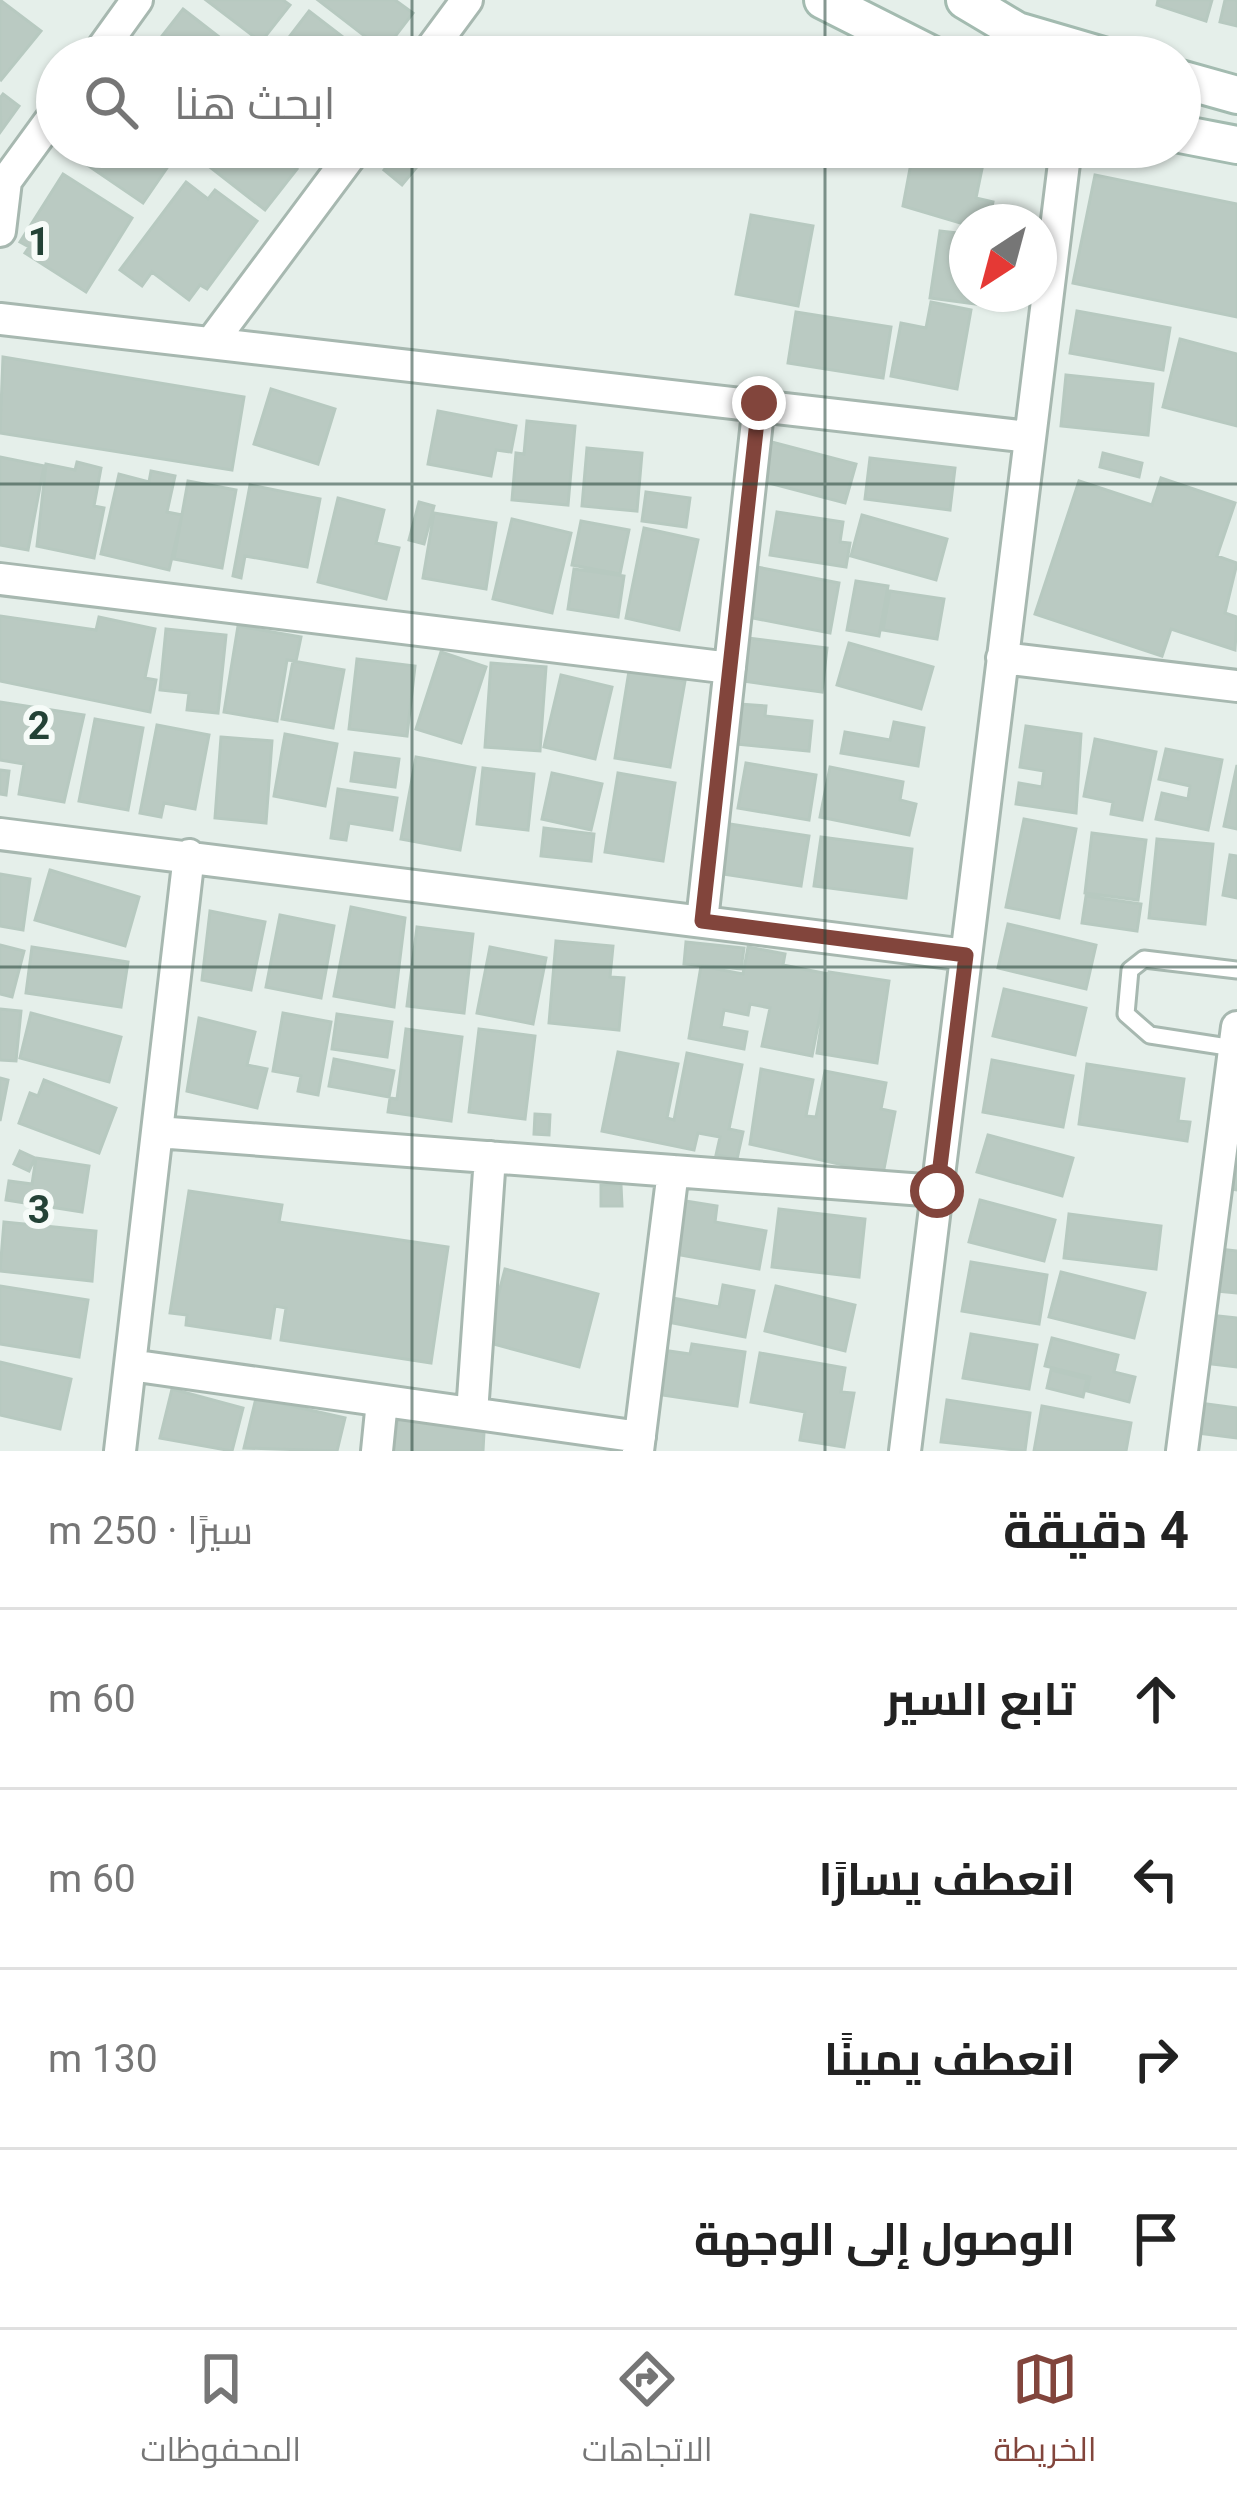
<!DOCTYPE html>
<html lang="ar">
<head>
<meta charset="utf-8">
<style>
	:root { --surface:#fff; --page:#f2f2f2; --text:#222; --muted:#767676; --line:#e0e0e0; --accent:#82453c }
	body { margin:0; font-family:Roboto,Cairo,sans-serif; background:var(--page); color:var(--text); direction:rtl }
	.compass { position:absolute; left:949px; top:204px; width:108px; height:108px; border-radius:50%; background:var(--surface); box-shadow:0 3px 9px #0004; rotate:216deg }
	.stop { position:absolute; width:36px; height:36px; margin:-27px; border:9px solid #82453c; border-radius:50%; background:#fff }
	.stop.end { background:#82453c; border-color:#fff; box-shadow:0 3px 12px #0008 }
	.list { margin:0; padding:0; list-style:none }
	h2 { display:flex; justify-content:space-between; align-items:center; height:156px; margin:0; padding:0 48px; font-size:51px }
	h2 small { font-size:39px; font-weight:400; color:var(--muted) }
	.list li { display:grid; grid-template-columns:78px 1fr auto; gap:36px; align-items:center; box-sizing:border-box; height:180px; padding:0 48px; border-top:3px solid var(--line) }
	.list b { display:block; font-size:45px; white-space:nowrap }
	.list em { font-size:39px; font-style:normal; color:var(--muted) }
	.icon { flex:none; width:66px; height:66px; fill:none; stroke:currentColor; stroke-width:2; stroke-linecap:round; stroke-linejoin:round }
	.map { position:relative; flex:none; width:1237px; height:1451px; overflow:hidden; direction:ltr }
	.search { position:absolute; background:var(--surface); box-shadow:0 3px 9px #0004; left:36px; right:36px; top:36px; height:132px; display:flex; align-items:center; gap:30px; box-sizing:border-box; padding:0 42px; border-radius:66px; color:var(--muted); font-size:45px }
	.sheet { height:876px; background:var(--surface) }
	nav { display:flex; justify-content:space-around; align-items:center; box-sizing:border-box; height:168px; border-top:3px solid var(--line); background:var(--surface); font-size:33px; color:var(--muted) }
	nav a { display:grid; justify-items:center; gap:6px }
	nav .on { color:var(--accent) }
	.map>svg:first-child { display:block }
</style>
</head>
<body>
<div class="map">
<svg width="1237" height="1451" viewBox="0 0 1237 1451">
	<rect width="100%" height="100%" fill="#e5efea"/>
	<path fill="#bacac2" stroke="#b7c9c0" stroke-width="3" d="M0 0 41 31 1 80 0 79Z
		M206 0H283L290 5 261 42Z
		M318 0H395L413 13 384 51Z
		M1158 0H1212L1206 21 1157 5Z
		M1225 0H1237V26L1220 22Z
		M183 9 245 57H170L155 45Z
		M309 11 369 57 277 53Z
		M3 94 19 106 1 131 0 98Z
		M81 147H156L173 159 143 203 74 156Z
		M205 147H268L297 169 265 210 197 157Z
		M914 147 951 150 949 157 983 164 976 198 993 202 989 222 967 225 903 206Z
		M397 154 416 168 402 185 384 170Z
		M63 174 132 218 86 292 25 253 29 247 20 242Z
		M1095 175 1237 204V317L1073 283Z
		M186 182 208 199 215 190 257 221 207 289 200 285 189 300 152 272 142 286 120 270Z
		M751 215 813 226 798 306 736 294Z
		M940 231 967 234V294H978L976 304 930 298Z
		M931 302 971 310 957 389 891 376 901 323 926 328Z
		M1077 311 1170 328 1163 370 1070 353Z
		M796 312 891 327 883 378 788 363Z
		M1180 339 1237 354V426L1163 407Z
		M3 357 244 397 232 470 0 433Z
		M1066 375 1153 384 1148 435 1061 426Z
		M271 389 335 409 318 464 254 444Z
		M438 411 516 426 511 452 496 450 491 476 428 464Z
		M527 421 575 426 568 505 512 500 516 453 524 454Z
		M764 440 856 464 845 503 754 479Z
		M587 448 642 453 637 511 582 506Z
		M1103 453 1142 463 1139 477 1100 467Z
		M0 457 44 466 28 550 0 545Z
		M870 458 955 468 950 510 865 499Z
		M77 462 101 468 94 506 104 508 94 558 37 546 46 464 75 470Z
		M151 471 175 476 167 512 182 515 169 570 101 554 119 474 149 482Z
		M1161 478 1235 503 1217 556 1237 563 1225 613 1237 617 1235 650 1171 629 1162 656 1035 614 1079 481 1152 505Z
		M188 481 236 490 222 568 174 559Z
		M250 485 320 499 307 567 245 556 241 578 233 576Z
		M646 492 690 498 686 527 642 521Z
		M338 498 384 510 376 543 399 548 386 599 318 582Z
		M419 502 434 506 424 544 409 540Z
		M777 512 843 522 840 542 850 543 846 567 770 555Z
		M434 513 496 523 486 589 423 578Z
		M862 515 947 539 936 580 851 556Z
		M512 519 571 533 552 613 493 599Z
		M581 521 629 530 620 574 572 565Z
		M644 528 698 540 679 630 626 618Z
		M757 567 839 583 830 633 748 617Z
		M574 569 624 576 618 617 568 609Z
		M856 581 888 586 879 636 847 630Z
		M890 591 944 599 937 639 883 630Z
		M0 616 96 630 99 617 155 629 145 678 156 680 150 712 0 681Z
		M238 626 301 637 296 661 287 660 277 721 224 712Z
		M166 629 226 635 218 713 187 710 189 693 160 690Z
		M748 638 827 648 822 692 743 681Z
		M849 643 933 667 921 709 837 685Z
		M441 652 486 667 461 743 416 729Z
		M357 659 415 666 407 736 349 729Z
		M293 661 344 670 333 728 282 719Z
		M491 663 546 667 540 751 485 747Z
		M629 671 685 681 670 767 615 758Z
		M561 675 612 687 595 759 544 747Z
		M0 702 84 715 64 802 19 794 24 764 0 760Z
		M739 704 766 706 765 716 812 721 809 751 735 744Z
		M95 719 143 728 128 810 79 801Z
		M894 722 924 728 918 766 841 753 845 732 890 740Z
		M157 725 209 735 195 809 164 803 161 817 140 813Z
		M1026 726 1081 734 1076 813 1016 804 1019 783 1042 787 1044 771 1020 767Z
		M285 734 337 744 325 806 274 796Z
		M221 737 272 741 266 823 215 818Z
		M1095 739 1156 752 1142 820 1111 814 1113 802 1084 796Z
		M1166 749 1222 760 1208 830 1156 819 1162 793 1188 799 1190 786 1159 779Z
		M355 753 399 759 395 787 351 781Z
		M416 757 475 768 460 850 401 839Z
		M746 763 816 775 809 820 738 808Z
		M1237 765V829L1224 826Z
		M830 767 903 782 900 800 916 804 909 835 820 817Z
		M483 768 534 774 528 830 477 824Z
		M0 770 9 771 6 795 0 794Z
		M552 773 602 784 591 830 542 819Z
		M618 773 675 783 663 861 605 852Z
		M338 789 397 798 392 830 349 823 346 840 331 838Z
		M1024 819 1076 829 1059 918 1006 907Z
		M730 824 809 836 801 886 723 874Z
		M544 828 594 834 591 861 541 856Z
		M1092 833 1146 840 1138 900 1085 893Z
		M821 837 912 849 906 898 814 886Z
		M1157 839 1213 844 1205 924 1149 918Z
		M1230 855 1237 856V898L1223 895Z
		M50 870 139 897 125 946 35 920Z
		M0 874 30 879 23 930 0 926Z
		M1086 896 1141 904 1137 931 1082 923Z
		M351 907 405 918 394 1007 334 996Z
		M210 911 265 922 251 990 202 980Z
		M280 915 334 926 321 998 266 987Z
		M1008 924 1096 945 1086 989 998 968Z
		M417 927 473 934 464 1013 407 1006Z
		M556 941 613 946 610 977 624 978 619 1030 549 1023Z
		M686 942 744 948 741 969 684 964Z
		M0 945 24 951 12 997 0 994Z
		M32 947 128 962 121 1007 26 993Z
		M490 947 546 958 533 1024 477 1013Z
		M748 947 785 954 783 965 828 974 812 1056 762 1046 770 1008 750 1004 748 1015 724 1010 721 1027 747 1032 744 1049 689 1038 701 966 743 974Z
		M829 972 889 981 877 1063 817 1053Z
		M1004 989 1086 1008 1075 1055 993 1036Z
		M0 1009 21 1011 16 1061 0 1060Z
		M31 1013 121 1037 109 1082 20 1058Z
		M283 1013 331 1022 318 1095 298 1091 301 1076 273 1071Z
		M337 1014 392 1022 387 1057 332 1049Z
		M199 1018 255 1032 247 1065 267 1069 257 1108 187 1091Z
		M406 1029 462 1037 451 1121 388 1112 390 1098 397 1099Z
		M479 1029 535 1036 525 1119 469 1112Z
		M618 1052 678 1064 667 1118 674 1120 687 1053 742 1065 729 1129 743 1132 737 1159 716 1155 720 1137 698 1133 694 1150 602 1131Z
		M334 1059 394 1071 389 1097 329 1086Z
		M992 1060 1073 1076 1063 1127 983 1112Z
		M1087 1064 1184 1079 1178 1121 1190 1122 1187 1141 1079 1124Z
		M761 1069 813 1080 806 1116 816 1117 825 1071 886 1083 881 1109 895 1112 883 1174 750 1144Z
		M0 1078 8 1080 0 1121Z
		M44 1080 116 1108 99 1153 19 1123 30 1093 38 1096Z
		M1237 1112V1190L1226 1188Z
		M535 1114 550 1115 549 1135 534 1134Z
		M988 1135 1073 1158 1062 1196 977 1172Z
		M20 1151 35 1158 29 1171 14 1164Z
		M36 1158 89 1166 82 1212 6 1200 9 1181 32 1184Z
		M601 1185H621L622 1206H601Z
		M189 1191 282 1205 279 1222 448 1247 431 1363 281 1340 286 1308 275 1306 270 1338 186 1325 187 1315 170 1313Z
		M673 1199 717 1206 715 1222 766 1231 759 1269 664 1252Z
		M980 1200 1055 1220 1044 1261 969 1242Z
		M779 1209 865 1219 859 1277 772 1267Z
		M1069 1214 1161 1226 1156 1269 1064 1258Z
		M4 1222 96 1231 92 1281 0 1271Z
		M1219 1249 1237 1251V1293L1215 1291Z
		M971 1262 1047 1275 1039 1324 962 1311Z
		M505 1269 598 1294 579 1367 486 1342Z
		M1061 1272 1145 1293 1134 1338 1049 1317Z
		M723 1285 754 1291 745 1337 668 1322 673 1298 719 1307Z
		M0 1286 88 1300 79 1357 0 1344Z
		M776 1286 855 1305 845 1351 765 1331Z
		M1209 1315 1237 1318V1367L1203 1363Z
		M971 1334 1037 1345 1029 1389 963 1378Z
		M1052 1338 1118 1355 1114 1372 1135 1377 1129 1402 1087 1391 1090 1377 1045 1366Z
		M692 1344 745 1352 737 1406 649 1393 655 1349 690 1354Z
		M760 1353 845 1368 841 1392 854 1393 844 1447 800 1440 805 1412 751 1402Z
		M0 1362 71 1379 60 1429 0 1415Z
		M1051 1370 1087 1379 1083 1397 1047 1388Z
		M172 1389 243 1408 232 1451 160 1438Z
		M256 1398 345 1418 337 1451 244 1448Z
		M947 1400 1030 1413 1025 1451 941 1442Z
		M1192 1402 1237 1408V1438L1189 1432Z
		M1042 1406 1131 1423 1126 1451H1034Z
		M399 1416 484 1432 483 1451H392Z"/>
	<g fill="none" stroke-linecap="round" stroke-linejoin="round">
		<g stroke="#a7b8b0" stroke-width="21">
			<path id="lane" d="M1234 1048 1150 1035 1126 1014 1130 970 1144 959 1237 970"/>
		</g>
		<g stroke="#a7b8b0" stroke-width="36">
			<path id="street" d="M96 57 137 0
				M425 57 467 0
				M0 231 6 181 57 111
				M0 319 1029 437
				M211 343 357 147
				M0 579 730 668
				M1002 658 1237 686
				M0 834 966 955
				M702 921 759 403
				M157 1132 937 1191
				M130 1365 640 1437
				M472 1413 490 1157
				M120 1451 189 855
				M377 1451 382 1401
				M638 1451 673 1171
				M905 1451 1066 147
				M1182 1451 1237 1027"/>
		</g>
		<g stroke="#a3bbb0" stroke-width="42">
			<path id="secondary" d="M823 0 936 57
				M965 0 1017 31 1106 57
				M1180 79 1237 95
				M1180 134 1237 145"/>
		</g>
		<use href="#lane" stroke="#fff" stroke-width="15"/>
		<use href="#street" stroke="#fff" stroke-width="30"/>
		<use href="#secondary" stroke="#fff" stroke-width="36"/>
	</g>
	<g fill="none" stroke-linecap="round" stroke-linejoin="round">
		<path stroke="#82453c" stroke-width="15" d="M759 403 702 921 966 955 937 1191"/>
	</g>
	<path fill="none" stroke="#234236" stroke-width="3" stroke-opacity="0.55" d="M412 0V57M825 0V57M412 147V1451M825 147V1451M0 484H1237M0 967H1237"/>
	<g font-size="39" text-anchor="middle" font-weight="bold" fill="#234236" stroke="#f6fbf8" stroke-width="12" stroke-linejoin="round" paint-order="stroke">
		<text x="39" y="255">1</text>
		<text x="39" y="739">2</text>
		<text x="39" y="1223">3</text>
	</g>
</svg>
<svg class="compass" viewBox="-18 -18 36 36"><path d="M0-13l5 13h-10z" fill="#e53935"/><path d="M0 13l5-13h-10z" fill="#767676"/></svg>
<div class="stop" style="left:937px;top:1191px"></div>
<div class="stop end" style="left:759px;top:403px"></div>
<div class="search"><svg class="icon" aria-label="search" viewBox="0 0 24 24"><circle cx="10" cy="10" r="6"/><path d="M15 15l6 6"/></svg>ابحث هنا</div>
</div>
<section class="sheet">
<h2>4 دقيقة<small>سيرًا · 250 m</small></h2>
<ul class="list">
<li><svg class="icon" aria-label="ahead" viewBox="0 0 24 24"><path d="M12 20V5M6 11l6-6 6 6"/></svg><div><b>تابع السير</b></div><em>60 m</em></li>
<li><svg class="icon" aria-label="left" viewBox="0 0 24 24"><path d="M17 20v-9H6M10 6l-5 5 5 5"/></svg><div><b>انعطف يسارًا</b></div><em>60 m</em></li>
<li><svg class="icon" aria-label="right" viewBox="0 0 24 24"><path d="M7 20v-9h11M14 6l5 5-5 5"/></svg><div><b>انعطف يمينًا</b></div><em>130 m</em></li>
<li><svg class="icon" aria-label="arrive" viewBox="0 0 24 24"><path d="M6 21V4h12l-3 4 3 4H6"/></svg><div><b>الوصول إلى الوجهة</b></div></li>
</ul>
</section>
<nav>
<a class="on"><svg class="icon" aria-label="map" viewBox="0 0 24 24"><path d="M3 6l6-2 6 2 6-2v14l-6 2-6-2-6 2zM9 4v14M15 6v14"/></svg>الخريطة</a>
<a><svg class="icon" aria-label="directions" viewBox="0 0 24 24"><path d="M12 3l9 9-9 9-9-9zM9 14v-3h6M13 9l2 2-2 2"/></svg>الاتجاهات</a>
<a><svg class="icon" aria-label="saved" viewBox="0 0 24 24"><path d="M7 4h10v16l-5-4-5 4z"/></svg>المحفوظات</a>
</nav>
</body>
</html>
